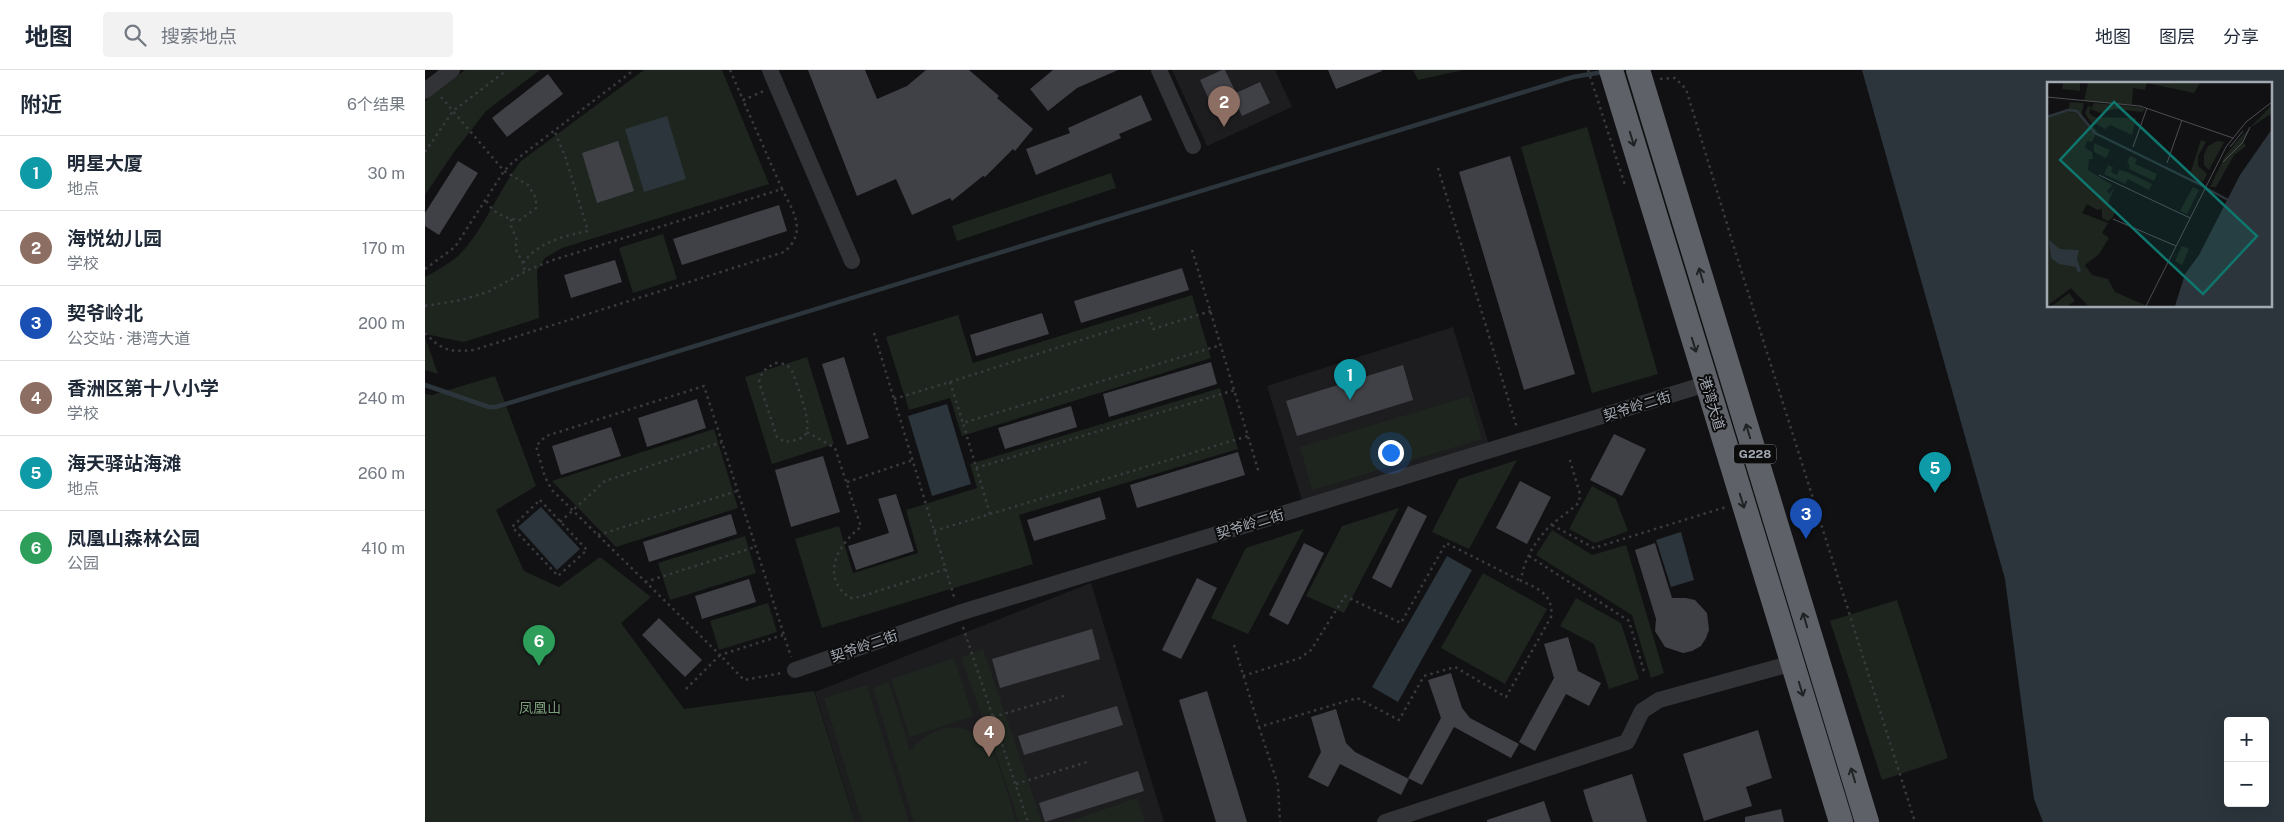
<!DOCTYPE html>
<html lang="zh">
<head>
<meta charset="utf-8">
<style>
	:root { --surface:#fff; --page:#f2f2f3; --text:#1f2937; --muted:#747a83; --line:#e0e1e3; --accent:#0b8043 }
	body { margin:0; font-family:"Public Sans","Noto Sans SC",sans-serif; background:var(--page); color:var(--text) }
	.controls { position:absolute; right:15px; bottom:15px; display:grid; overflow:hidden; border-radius:5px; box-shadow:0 5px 20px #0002 }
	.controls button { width:45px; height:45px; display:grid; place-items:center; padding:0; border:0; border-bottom:1px solid var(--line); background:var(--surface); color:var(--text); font:25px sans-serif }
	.you { position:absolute; left:965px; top:382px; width:18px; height:18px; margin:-12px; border:4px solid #fff; border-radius:50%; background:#1a73e8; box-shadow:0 0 0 8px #1a73e833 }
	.badge { display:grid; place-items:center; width:32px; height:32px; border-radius:50%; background:var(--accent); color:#fff; font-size:16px; font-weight:700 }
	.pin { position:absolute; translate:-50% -41px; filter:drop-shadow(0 1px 2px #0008) }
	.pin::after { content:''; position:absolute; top:26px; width:18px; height:15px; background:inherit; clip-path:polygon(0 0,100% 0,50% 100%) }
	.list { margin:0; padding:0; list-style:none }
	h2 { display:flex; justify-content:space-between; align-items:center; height:65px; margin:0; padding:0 20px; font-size:21px }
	h2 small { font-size:16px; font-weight:400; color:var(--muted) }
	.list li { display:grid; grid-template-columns:32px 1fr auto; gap:15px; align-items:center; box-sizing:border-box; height:75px; padding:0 20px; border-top:1px solid var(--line) }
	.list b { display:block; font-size:19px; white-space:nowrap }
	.list p { margin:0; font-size:16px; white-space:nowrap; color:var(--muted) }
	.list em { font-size:16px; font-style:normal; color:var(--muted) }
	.icon { flex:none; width:28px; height:28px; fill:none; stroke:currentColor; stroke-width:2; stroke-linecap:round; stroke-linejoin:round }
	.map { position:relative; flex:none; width:1859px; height:752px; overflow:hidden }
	header { display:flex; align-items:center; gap:30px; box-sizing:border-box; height:70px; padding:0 25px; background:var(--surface); border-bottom:1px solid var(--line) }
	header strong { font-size:24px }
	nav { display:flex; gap:28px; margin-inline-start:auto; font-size:18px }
	.search { width:350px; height:45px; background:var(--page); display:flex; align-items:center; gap:12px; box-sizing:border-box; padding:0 18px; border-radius:5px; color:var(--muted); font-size:19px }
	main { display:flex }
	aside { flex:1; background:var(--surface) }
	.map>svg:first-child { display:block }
</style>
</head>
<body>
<header>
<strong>地图</strong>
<div class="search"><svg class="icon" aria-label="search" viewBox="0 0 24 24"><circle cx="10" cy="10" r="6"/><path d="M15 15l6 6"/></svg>搜索地点</div>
<nav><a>地图</a><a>图层</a><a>分享</a></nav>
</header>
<main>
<aside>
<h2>附近<small>6个结果</small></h2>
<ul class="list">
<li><span class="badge" style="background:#0f9aa8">1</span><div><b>明星大厦</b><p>地点</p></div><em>30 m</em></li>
<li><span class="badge" style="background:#8d6e63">2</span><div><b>海悦幼儿园</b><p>学校</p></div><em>170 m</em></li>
<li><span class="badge" style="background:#1a4fb4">3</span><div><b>契爷岭北</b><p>公交站 · 港湾大道</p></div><em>200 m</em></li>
<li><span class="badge" style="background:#8d6e63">4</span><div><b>香洲区第十八小学</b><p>学校</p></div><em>240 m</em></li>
<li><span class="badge" style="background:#0f9aa8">5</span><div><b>海天驿站海滩</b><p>地点</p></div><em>260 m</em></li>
<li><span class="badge" style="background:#2e9e5b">6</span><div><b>凤凰山森林公园</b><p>公园</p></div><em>410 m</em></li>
</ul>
</aside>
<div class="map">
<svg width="1859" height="752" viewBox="0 0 1859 752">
	<rect width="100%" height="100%" fill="#111113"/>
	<path fill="#1d1d1f" d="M747 0H850L867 37 782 76Z
		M1028 257 1064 375 877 430 842 316Z
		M666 513 739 752H430L390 622Z"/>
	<path fill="#1d251e" d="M40 0H115L61 41 29 82 0 125V31Z
		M219 0H297L344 114 137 178 120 188 112 201 114 248 39 272 0 264V207C11 201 24 194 33 186 58 162 74 119 96 91Z
		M988 0H1038L993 10Z
		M1162 57 1233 304 1167 323 1096 77Z
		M686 103 691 118 532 171 527 156Z
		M238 164 252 209 208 223 194 178Z
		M767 225 786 288 537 366 525 328 484 340 461 267 533 245 548 293Z
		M0 267 13 304 0 300Z
		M382 287 409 374 347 394 320 307Z
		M70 306 111 416 71 440 99 501 134 517 175 487 226 527 196 553 259 639 389 621 430 752H0V324L7 325Z
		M795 318 813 379 594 445 608 494 397 558 370 469 414 456 428 503 493 483 481 440 552 418 545 394Z
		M1044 326 1057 369 887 420 875 377Z
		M289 359 313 438 191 477 127 411Z
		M1092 390 1044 479 1007 462 1034 409Z
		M1167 416 1191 429 1203 461 1170 473 1144 459Z
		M974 438 919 543 881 526 917 456Z
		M879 459 823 564 786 548 821 478Z
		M1127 460 1167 485 1201 475 1239 603 1226 608 1207 545 1111 485Z
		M320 466 331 503 245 530 233 493Z
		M1058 503 1122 539 1080 614 1016 578Z
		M1151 528 1196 553 1214 609 1184 619 1169 574 1135 556Z
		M1472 530 1523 688 1457 710 1405 551Z
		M343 533 352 562 294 580 285 551Z
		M558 579 617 752H594C576 696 555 642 536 587Z
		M529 588 548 646 485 667 466 609Z
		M464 612 485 681C502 661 527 649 552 665 556 668 562 671 564 675 576 694 584 730 591 752H489L448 618Z
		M442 615 484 752H437L399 628Z
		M712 728 720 752H642Z"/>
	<path fill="#2b353b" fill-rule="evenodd" d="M1437 0H1859V752H1618L1609 729 1580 509ZM1623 14H1845V236H1623ZM1803 651H1840V733H1803Z
		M242 46 261 109 219 122 200 59Z
		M522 334 546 414 507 426 483 346Z
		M116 437 155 479 132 500 93 457Z
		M1256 462 1269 510 1246 517 1231 470Z
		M1022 486 1047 500 973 632 947 617Z"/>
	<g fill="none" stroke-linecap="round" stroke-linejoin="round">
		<path stroke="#2b353b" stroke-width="4.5" d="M0 315 64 337H71L1148 7 1178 2"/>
	</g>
	<path fill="#404146" d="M383 0H440L452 29 482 16 501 0H544L574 26 572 28 608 59 590 81 588 79 560 107 558 106 527 131 525 128 487 145 471 109 432 126Z
		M628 0H693L652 18 623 41 605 19Z
		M797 0H800L811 23 835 12 845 33 817 46 808 26 787 36 775 10Z
		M903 0H957V1L911 19Z
		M123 4 138 24 82 67 67 48Z
		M716 25 727 50 694 64 696 68 611 105 601 79 645 63 643 58Z
		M193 71 209 121 172 133 157 83Z
		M1085 86 1150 304 1099 320 1034 102Z
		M33 91 53 103 14 165 0 156V143Z
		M354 135 362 161 257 195 248 169Z
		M190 190 197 212 146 228 139 205Z
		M757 198 764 220 656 253 649 231Z
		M617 243 624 264 551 286 545 265Z
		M419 287 444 368 422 375 397 294Z
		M786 292 792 314 684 347 678 324Z
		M978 295 988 330 872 366 861 331Z
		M272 329 281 358 222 377 213 348Z
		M646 336 652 357 580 379 573 358Z
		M186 357 196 386 136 405 127 376Z
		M1189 364 1221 379 1197 426 1165 410Z
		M813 382 820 405 712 438 705 415Z
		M398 386 415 442 366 457 350 400Z
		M1095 411 1126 427 1102 474 1071 458Z
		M471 424 489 481 431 500 423 476 464 463 453 429Z
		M675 427 681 449 609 471 602 450Z
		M983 436 1002 446 966 518 947 508Z
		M306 444 312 464 224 492 218 472Z
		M879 473 899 483 863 555 844 545Z
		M1230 473 1247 528H1261L1270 530 1282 543 1284 560 1281 568 1276 576 1267 581 1258 583 1240 577 1230 561 1231 549 1210 480Z
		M772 508 792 518 756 589 737 580Z
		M324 509 331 532 277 549 270 526Z
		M234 548 277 590 260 607 217 565Z
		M667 559 675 589 575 618 567 589Z
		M1143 567 1153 601 1176 613 1164 636 1141 624 1110 681 1094 672 1129 608 1119 574Z
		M1026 603 1037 638 1045 648 1094 674 1086 688 1029 657 997 715 983 708 1016 648 1003 610Z
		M782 621 822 752H791L754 630Z
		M692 636 698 655 599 685 593 666Z
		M911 639 921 673 930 682 984 709 976 725 915 694 903 717 883 707 896 682 886 647Z
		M1333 660 1347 708 1321 717 1327 736 1279 751 1258 684Z
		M713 701 719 721 620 752 614 733Z
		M1207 704 1222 752H1168L1158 720Z
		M1119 731 1126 752H1062V750Z
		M1356 739 1359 752H1320V747Z"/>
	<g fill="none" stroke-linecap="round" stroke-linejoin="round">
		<path stroke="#383a3e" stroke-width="2.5" stroke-dasharray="2.5 4" stroke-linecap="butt" d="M305 0 318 30 339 21
			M1163 0 1200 115
			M1235 9 1250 8 1261 19 1316 200 1490 752
			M16 27 79 101 103 115 111 128V138L95 150C81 149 67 143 61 130
			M0 82 28 41 82 0
			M1013 98 1092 358
			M86 149V156L92 170 90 178 98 193 100 202
			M767 180 834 403
			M98 193C113 172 139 166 163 161L140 86 129 60
			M0 199 30 177 79 101 88 92 209 0
			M0 236 36 230 63 222 103 200 128 190 357 119 318 30
			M0 263C17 281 25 282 49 280L359 182C383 162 368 141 357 119
			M449 263 530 530
			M350 293C358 293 363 294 367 301 371 313 390 357 379 366 375 370 366 371 360 372L352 367 334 312C336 301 342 298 350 293Z
			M525 312 725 248 728 259 786 241
			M469 329 525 312 538 353
			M382 362 410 378 436 457C412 475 395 507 425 528L435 527 521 499
			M551 398 810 320
			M422 412 488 390
			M115 430 162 480 133 506 87 457Z
			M565 444 538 353 796 275
			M135 452 180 411 297 372
			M1127 455 1169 478 1301 437
			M509 461 823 366
			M173 465 312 421
			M1104 486 1204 551 1220 605
			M220 512 330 477
			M538 557 603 752
			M358 565 295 585 127 420 120 407 111 376 121 366 279 316 366 587
			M809 575 834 657 932 628 974 650 999 606 1030 597 1081 627 1126 547C1129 525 1113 518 1096 511 1098 491 1110 472 1123 458 1133 448 1145 442 1154 432L1155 424 1144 387
			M818 606 875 588 886 580 920 526 976 553 1021 473 1096 511
			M261 619 295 585 319 610 357 603
			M568 647 642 625
			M834 657 853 715 855 752
			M591 714 662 692"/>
		<path stroke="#323337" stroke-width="16" d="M345 0 427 191
			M734 0 768 76
			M0 21 27 0
			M370 600 534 543 1281 314
			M960 752 1202 672 1217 641 1234 630 1368 593"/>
		<path stroke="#5e6268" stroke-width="24" d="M1186 0 1416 752
			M1213 0 1442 752"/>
	</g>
	<defs><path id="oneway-shaft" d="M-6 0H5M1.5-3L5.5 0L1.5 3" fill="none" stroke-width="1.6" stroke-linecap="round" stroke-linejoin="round" transform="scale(1.25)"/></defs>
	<g stroke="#202224">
		<use href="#oneway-shaft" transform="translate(1207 69) rotate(73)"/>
		<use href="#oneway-shaft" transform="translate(1276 205) rotate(-107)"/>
		<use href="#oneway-shaft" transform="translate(1269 275) rotate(73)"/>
		<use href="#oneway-shaft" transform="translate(1323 361) rotate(-107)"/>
		<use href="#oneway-shaft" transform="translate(1317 431) rotate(73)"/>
		<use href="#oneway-shaft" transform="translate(1380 550) rotate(-107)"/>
		<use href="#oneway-shaft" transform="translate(1376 619) rotate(73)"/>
		<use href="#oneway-shaft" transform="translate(1428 705) rotate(-107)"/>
	</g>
	<g text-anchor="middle" stroke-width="4" stroke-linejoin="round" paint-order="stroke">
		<rect fill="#0c0c0d" stroke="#767a81" stroke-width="1" x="1309" y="374.5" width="42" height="19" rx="4"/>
		<g font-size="12" font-weight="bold" fill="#a3a9b3">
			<text x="1330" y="388">G228</text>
		</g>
		<g font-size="14" fill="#a3a9b3" stroke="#0c0c0d">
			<text transform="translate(1287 333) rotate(73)" y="5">港湾大道</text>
			<text transform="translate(1212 336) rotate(-17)" y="5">契爷岭二街</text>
			<text transform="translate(825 454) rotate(-17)" y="5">契爷岭二街</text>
			<text transform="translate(439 576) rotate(-19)" y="5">契爷岭二街</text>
		</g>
		<g font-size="14" fill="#7a9e7a" stroke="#0c0c0d">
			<text x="115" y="643">凤凰山</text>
		</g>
	</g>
	<g transform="translate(1622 12)">
		<rect width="225" height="225" fill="#111113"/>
		<path d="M16 1H33V9L15 7ZM41 1H153L147 11 100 1 98 8 86 6 85 23 37 19ZM23 20 37 21 34 34 50 49 45 60 40 59 38 66 45 70 46 77H42L41 88 65 103 60 109 62 112 68 105 60 123 69 127 66 135 61 139 55 136V127L50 128 40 122 35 131 61 141 55 151 62 156 52 172 38 183 45 193 61 197 68 210 100 224H41L24 206 0 224V36L20 29 33 34 21 29ZM47 21 93 25 98 27 95 30 68 27 53 31 44 27ZM225 23V31L203 46 196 60 199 64 187 73 169 105H163L178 74 190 59 223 25ZM41 24 44 25 42 31 47 35 89 36 85 53 63 43 58 47 48 41 46 44 38 31ZM154 58 159 60 151 74V84L160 92 156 100 143 92ZM170 59 177 60 162 88 157 83V73L161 64ZM47 61 63 68 59 76 47 70ZM83 74 90 77 88 82 110 92 107 99 82 87 83 83 80 81ZM61 83 66 85 64 90 70 93 72 88 80 90 105 102 102 108 81 97 78 102 57 92ZM146 105 152 108 140 132 133 129ZM135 164 142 167 135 183 128 179ZM22 211 28 219 20 224H5Z" fill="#1d251e"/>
		<path d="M225 47V224H128L138 192 152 173 193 93ZM2 158 13 167 32 168 30 177 34 189 31 191 29 185 12 182 4 176Z" fill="#2b353b"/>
		<path fill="none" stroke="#2b353b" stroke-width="2.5" d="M0 35 21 28 30 29 48 51 156 104M159 106 181 118"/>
		<path fill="none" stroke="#4b4e53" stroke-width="1" d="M0 15 93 24 186 56M86 65 100 26M183 65 196 49M176 80 196 60 203 45M120 81 135 38M52 93 143 136M66 137 129 164M99 224 179 65 199 40 225 20"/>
		<path fill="#0f766e" fill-opacity="0.15" stroke="#0f766e" stroke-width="2.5" d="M67 20 210 154 156 212 13 78Z"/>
		<rect width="225" height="225" fill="none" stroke="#a3a9b3" stroke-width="2.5"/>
	</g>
</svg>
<div class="controls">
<button>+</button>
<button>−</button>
</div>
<div class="you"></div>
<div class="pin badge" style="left:925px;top:330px;background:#0f9aa8">1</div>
<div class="pin badge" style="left:799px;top:57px;background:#8d6e63">2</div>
<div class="pin badge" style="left:1381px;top:469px;background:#1a4fb4">3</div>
<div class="pin badge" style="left:564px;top:687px;background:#8d6e63">4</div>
<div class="pin badge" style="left:1510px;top:423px;background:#0f9aa8">5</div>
<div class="pin badge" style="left:114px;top:596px;background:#2e9e5b">6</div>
</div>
</main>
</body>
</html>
